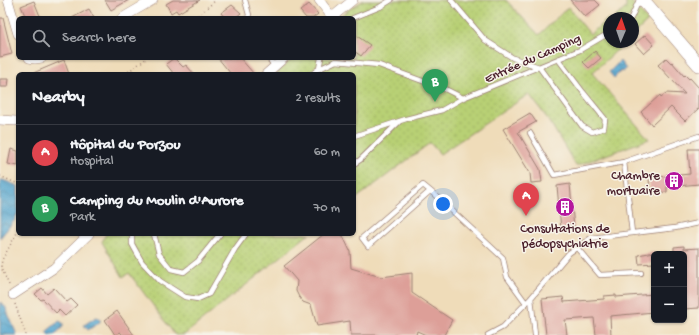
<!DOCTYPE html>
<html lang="en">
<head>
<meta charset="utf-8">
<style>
	:root { --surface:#171b24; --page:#20242c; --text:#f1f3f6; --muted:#9ea1a6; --line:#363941; --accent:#d690ce }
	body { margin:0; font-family:"Gochi Hand",sans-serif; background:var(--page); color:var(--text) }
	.controls { position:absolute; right:12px; bottom:12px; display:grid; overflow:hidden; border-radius:6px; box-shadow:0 1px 3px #0004 }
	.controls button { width:36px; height:36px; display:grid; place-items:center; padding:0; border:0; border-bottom:1px solid var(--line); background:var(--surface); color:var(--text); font:20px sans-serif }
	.compass { position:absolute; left:603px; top:12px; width:36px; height:36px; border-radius:50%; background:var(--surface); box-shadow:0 1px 3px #0004; rotate:2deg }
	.you { position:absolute; left:443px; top:204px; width:14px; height:14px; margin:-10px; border:3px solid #fff; border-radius:50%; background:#1a73e8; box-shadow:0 0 0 6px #1a73e833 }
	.badge { display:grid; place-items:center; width:26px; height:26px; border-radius:50%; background:var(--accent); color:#fff; font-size:13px; font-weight:700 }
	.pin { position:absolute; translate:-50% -33px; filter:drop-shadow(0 1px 2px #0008) }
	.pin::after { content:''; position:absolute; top:21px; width:14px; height:12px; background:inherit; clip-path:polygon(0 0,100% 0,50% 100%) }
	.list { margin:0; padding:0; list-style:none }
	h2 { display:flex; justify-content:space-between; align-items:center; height:52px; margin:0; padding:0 16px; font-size:17px }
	h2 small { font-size:13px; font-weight:400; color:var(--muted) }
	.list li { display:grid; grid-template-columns:26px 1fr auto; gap:12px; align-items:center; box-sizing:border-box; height:56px; padding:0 16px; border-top:1px solid var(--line) }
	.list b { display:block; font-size:15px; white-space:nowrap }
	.list p { margin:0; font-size:13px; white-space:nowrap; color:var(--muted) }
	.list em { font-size:13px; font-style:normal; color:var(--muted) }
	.icon { flex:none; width:22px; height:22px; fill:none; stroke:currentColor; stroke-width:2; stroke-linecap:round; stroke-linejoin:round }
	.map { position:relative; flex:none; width:699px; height:335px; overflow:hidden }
	.search { position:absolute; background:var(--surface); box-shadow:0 1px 3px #0004; left:16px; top:16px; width:340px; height:44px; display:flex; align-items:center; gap:10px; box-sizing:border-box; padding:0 14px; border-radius:6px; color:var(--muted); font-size:15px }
	.panel { position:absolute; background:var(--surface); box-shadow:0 1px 3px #0004; left:16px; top:72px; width:340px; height:164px; border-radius:6px }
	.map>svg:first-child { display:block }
</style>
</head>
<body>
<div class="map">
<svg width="699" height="335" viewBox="0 0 699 335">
	<defs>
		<pattern id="park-dots" width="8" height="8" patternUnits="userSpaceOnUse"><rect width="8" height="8" fill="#b8d074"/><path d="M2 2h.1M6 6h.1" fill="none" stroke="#a0b265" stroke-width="1.8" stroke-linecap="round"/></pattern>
		<pattern id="water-waves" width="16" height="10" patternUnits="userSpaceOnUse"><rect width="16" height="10" fill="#54a5ce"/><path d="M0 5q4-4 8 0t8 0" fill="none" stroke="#4886a7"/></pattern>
	</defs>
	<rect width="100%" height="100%" fill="#f7f3e8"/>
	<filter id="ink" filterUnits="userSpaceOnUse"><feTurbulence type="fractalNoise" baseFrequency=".025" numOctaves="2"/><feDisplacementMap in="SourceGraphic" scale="8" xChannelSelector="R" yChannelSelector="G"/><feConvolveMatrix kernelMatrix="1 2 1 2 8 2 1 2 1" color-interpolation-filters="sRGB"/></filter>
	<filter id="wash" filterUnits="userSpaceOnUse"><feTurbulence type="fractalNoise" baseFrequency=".012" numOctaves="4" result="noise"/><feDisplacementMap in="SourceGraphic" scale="16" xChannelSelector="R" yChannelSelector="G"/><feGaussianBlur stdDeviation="0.9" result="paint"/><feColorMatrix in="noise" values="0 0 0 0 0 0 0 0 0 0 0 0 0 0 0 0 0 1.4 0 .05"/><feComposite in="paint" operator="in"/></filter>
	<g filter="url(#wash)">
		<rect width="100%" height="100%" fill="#efdcb9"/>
		<path fill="url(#park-dots)" stroke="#817850" d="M364 0H506L539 35 568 7 590 34 609 18V42H626L592 73 649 139 576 166 550 122 529 94 440 154 430 143 354 200V74H276L293 58H354V18H338L348 10Z
			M626 0H630L648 21 633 35V18H614L626 8Z
			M106 234H309L184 335H175L129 273 123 277 102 242Z"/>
		<path fill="url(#water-waves)" stroke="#4f627c" d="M620 61 626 69 623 72 621 71 614 78 609 72Z
			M0 180H3L18 186V213L14 221 0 238Z
			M0 302 5 306 17 335H0Z
			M96 317 100 318V322L88 330 84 325Z
			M59 321 63 323V327L54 335H49L46 332Z"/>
		<g id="blocks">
			<path fill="#dd9f98" d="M105 0H129L111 10Z
				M173 0H200L178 13 176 10 171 13 166 4Z
				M570 0H595L600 5 585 17Z
				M34 1 40 16 34 18H26L21 6Z
				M309 4 318 14 313 18H306L300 11Z
				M232 5 241 13 235 18H225L221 13Z
				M89 9 94 18H72Z
				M0 18H3L12 54 0 57Z
				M354 34 370 45 361 56 354 51Z
				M645 35 654 45 644 54 635 44Z
				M595 51 601 58 589 68 583 62Z
				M174 58 183 67 186 65 194 74H174L166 64Z
				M218 58H240L254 74H231Z
				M666 58 671 63 672 62 684 76 685 75 689 79 690 78 699 88V108L685 121 671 107 652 125 641 112 660 95 661 97 666 93 685 94 658 65Z
				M64 60 69 74H31Z
				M0 79H9L8 87H0Z
				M530 113 536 122 518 132 540 169 542 182 531 183 530 173 503 129Z
				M11 149 18 151V166L8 164Z
				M688 149H699V184L667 187V192L650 193 649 178 690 174Z
				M570 184 574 228 561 229 557 186Z
				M324 234H342L350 251 351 268 381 277 412 273V293L452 320 444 335H426L417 331 416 335H351L350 321 317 326 311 305 303 302 299 297 296 291 297 281 284 266Z
				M684 246V249L699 248V308L684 309V254H674V247Z
				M654 252V263L639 264 638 255Z
				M42 288 47 294 54 288 67 302 71 299 77 305 65 316 59 310 56 313 43 299 41 300 35 294Z
				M654 294V312L610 316 611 335H596L594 318 565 320 567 335H546L542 299 563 297 564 302 604 299V296L616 295V297Z
				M117 311 134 335H123L120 332 115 335 112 330 105 320Z"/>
		</g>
	</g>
	<g filter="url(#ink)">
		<use href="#blocks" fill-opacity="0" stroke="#9c7e72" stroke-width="1"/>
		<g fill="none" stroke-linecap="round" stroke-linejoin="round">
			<g stroke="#9c7e72" stroke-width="6">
				<path id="service" d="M245 0 249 15 248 18
					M451 0 485 40 513 58 539 67 582 126 592 132 604 128 605 119 583 92 558 59
					M353 18 380 7 391 0
					M631 18 639 0
					M268 58 275 66
					M319 69 321 58
					M312 74 317 70 336 61 379 65 447 90 463 98
					M530 133 554 175 624 162 699 136
					M354 136 406 119 442 110 463 98 580 50 609 33
					M624 162 632 233
					M354 164 360 160 400 121
					M430 191 368 246 362 238 423 185 434 194 503 258 507 277 526 303
					M132 234V244L142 262 160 281 185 297 198 299 209 294 235 249 246 234
					M154 234 159 254 171 269 184 272 198 261 220 234
					M577 248 600 275 641 273
					M531 298 535 335
					M488 335 503 327 531 298 569 253 591 238 675 228 699 223"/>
			</g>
			<g stroke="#9c7e72" stroke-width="10">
				<path id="minor" d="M8 0 18 34
					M319 0 332 17
					M122 18 153 0
					M331 18 353 0
					M29 58 35 59 42 58
					M266 74 284 58
					M0 120 16 121
					M13 295 54 268 89 234"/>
			</g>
			<g stroke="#9c7e72" stroke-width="14">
				<path id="secondary" d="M643 0 699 65"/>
			</g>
			<path stroke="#9c7e72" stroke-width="1.5" stroke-dasharray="1 3" stroke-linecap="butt" d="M195 18 216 0
				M125 74 147 58
				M0 176 18 184
				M9 285 1 267 2 260 18 231
				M15 304 26 335"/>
			<use href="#service" stroke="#fff" stroke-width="4.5"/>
			<use href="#minor" stroke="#fff" stroke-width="9"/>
			<use href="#secondary" stroke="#fff" stroke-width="13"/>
		</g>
	</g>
	<defs>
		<g id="building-disc" transform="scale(1)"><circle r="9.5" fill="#b5179e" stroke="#f7f3e8"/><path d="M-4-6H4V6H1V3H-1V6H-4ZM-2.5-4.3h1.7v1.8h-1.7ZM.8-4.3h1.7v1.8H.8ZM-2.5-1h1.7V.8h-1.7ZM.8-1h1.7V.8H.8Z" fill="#fff"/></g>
	</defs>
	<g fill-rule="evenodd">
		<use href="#building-disc" x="674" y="181"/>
		<use href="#building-disc" x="565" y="207"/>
	</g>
	<g text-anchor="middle" stroke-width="3" stroke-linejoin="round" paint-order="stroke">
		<g font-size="13" fill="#4a1f2b" stroke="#f7f3e8">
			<text transform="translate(532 57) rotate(-24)" y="5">Entrée du Camping</text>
		</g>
		<g font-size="13" fill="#4a1f2b" stroke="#f7f3e8" text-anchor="end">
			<text x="660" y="179">Chambre<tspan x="660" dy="15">mortuaire</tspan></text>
			<text x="565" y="232" text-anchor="middle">Consultations de<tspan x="565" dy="15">pédopsychiatrie</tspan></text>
		</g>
	</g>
</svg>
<div class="controls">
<button>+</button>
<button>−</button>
</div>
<svg class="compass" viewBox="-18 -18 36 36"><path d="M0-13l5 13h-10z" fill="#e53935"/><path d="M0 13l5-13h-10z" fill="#9ea1a6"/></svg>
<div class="you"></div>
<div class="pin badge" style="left:526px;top:216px;background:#e0444e">A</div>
<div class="pin badge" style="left:435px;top:102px;background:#2e9e5b">B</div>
<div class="search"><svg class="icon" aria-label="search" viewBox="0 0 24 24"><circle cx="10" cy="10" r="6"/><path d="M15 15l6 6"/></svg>Search here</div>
<section class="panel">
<h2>Nearby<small>2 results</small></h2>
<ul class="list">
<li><span class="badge" style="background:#e0444e">A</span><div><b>Hôpital du Porzou</b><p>Hospital</p></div><em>60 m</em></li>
<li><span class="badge" style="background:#2e9e5b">B</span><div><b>Camping du Moulin d'Aurore</b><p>Park</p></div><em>70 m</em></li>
</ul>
</section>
</div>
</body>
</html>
